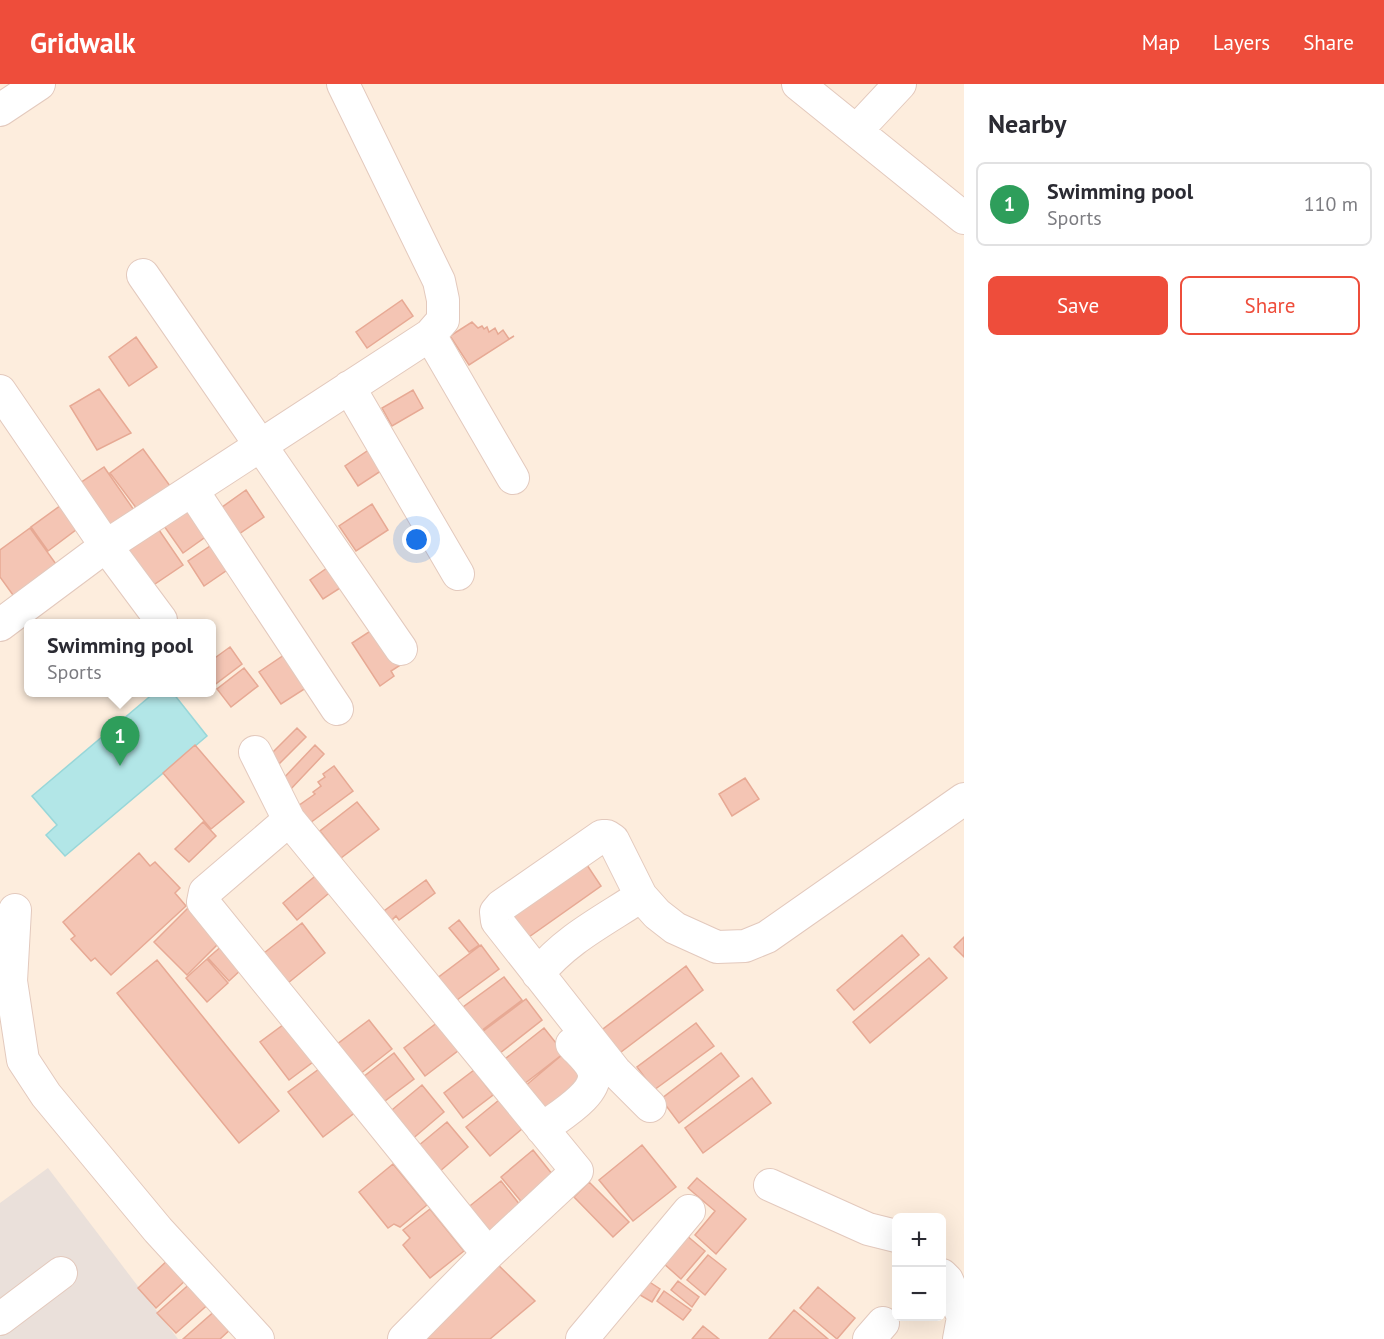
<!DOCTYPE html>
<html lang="en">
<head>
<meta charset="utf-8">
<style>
	:root { --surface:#fff; --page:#f7f7f7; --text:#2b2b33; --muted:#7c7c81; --line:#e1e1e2; --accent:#ee4d3b }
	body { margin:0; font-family:"PT Sans",sans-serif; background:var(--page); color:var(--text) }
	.controls { position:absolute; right:18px; bottom:18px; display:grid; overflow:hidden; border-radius:9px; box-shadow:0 6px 24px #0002 }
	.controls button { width:54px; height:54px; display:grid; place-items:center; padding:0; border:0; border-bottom:2px solid var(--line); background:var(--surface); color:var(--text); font:30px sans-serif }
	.you { position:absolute; left:417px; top:456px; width:21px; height:21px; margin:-15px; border:4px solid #fff; border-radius:50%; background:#1a73e8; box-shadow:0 0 0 9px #1a73e833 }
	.badge { display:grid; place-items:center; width:39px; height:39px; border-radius:50%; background:var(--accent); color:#fff; font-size:20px; font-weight:700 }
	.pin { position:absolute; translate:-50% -50px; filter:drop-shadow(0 2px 3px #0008) }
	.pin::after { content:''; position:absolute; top:32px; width:21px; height:18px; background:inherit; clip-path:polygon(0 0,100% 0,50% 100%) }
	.popup { position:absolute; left:24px; top:535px; width:192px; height:78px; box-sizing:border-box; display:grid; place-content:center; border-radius:9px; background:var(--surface); filter:drop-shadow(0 2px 4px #0005); font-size:20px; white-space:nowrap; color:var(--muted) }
	.popup b { font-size:22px; color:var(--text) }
	.popup::after { content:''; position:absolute; left:50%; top:100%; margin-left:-12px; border:12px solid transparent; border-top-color:var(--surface) }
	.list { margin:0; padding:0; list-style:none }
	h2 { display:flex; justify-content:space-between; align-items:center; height:78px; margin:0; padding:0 24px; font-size:26px }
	h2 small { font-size:20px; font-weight:400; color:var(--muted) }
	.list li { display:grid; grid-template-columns:39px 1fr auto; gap:18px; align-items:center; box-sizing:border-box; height:84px; margin:0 12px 12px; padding:0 12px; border:2px solid var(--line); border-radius:9px }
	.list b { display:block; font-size:22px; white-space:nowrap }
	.list p { margin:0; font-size:20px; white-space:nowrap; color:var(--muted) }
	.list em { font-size:20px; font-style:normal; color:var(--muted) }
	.actions { display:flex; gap:12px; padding:18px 24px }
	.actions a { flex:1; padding:14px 0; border:2px solid var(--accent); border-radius:9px; text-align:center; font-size:21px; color:var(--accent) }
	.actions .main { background:var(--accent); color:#fff }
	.map { position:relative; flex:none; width:964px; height:1255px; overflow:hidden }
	header { display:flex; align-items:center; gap:36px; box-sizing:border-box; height:84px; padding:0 30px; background:var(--accent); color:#fff }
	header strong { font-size:28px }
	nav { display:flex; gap:33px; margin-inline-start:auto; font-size:21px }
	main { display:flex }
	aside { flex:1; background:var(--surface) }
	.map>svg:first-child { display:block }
</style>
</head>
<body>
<header>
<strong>Gridwalk</strong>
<nav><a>Map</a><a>Layers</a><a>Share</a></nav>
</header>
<main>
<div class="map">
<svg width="964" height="1255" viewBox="0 0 964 1255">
	<rect width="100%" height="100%" fill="#fdeddd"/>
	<path fill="#eae0da" d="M48 1084 178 1255H0V1119Z"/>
	<path fill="#b2e6e7" stroke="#98d7d9" stroke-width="1.5" d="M154 609H173L207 652 65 772 46 751 57 741 32 712Z"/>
	<path fill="#f4c5b4" stroke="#e7a994" stroke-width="1.5" d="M402 216 413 232 367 264 356 248Z
		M472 238 478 244 482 242 484 245 487 243 489 248 495 244 498 250 503 246 509 255 514 252 469 281 450 252Z
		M136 253 157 283 129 302 109 273Z
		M99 305 131 349 97 366 70 322Z
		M413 306 423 324 392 342 382 324Z
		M376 361 390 381 358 402 345 382Z
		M143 365 173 406 140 429 110 389Z
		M104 383 136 429 110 447 77 401Z
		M246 406 264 433 236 452 218 426Z
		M68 416 85 439 48 467 31 443Z
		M372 420 388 446 356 467 339 442Z
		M193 422 211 449 183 469 164 442Z
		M30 444 61 487 18 518 0 493V466Z
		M159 446 183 481 152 502 128 467Z
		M216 458 233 482 204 502 188 477Z
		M337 477 351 497 323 515 310 496Z
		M378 542 402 580 391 587 394 592 380 602 352 559Z
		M230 563 242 580 213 602 212 576Z
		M287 569 309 602 281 620 259 588Z
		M244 584 258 602 231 623 217 605Z
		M297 644 306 653 275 684 266 675Z
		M195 661 244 718 211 745 163 689Z
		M315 661 324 670 289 707 280 698Z
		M334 682 353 707 310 739 298 722 315 710 313 708 321 702 318 698 325 693 323 690Z
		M745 694 759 715 732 732 719 710Z
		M357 718 379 745 341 774 320 747Z
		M203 738 216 752 189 778 175 765Z
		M139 769 150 782 155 778 180 804 175 809 186 822 111 891 95 874 91 877 71 855 75 852 63 838Z
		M585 778 601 802 519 860 502 835Z
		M320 788 334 805 297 836 283 819Z
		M426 796 435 809 399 836 396 832 391 837 384 827Z
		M189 823 222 856 187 891 154 858Z
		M459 836 479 861 469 868 449 844Z
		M302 839 325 869 288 899 264 869Z
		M902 851 919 871 854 926 837 906Z
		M964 853V873L954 863Z
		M224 860 244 883 229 897 208 874Z
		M481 861 499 885 453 919 436 895Z
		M929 874 947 894 870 959 853 938Z
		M207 875 228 899 207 918 186 894Z
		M157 876 279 1027 239 1059 117 909Z
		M686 882 703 906 617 971 599 948Z
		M504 893 522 916 477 950 459 926Z
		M526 915 542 936 495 973 478 951Z
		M291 935 317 975 289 996 260 958Z
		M369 936 392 965 355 994 332 964Z
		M438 938 459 966 425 992 404 964Z
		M696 939 714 962 654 1006 637 983Z
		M544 944 564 969 519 1004 500 979Z
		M394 969 414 995 377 1023 358 997Z
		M721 969 739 992 679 1039 661 1015Z
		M562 971 582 995 544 1027 524 1003Z
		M323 982 357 1027 323 1053 288 1008Z
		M474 986 493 1011 463 1034 444 1009Z
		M752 994 771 1019 703 1069 685 1044Z
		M422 1001 444 1028 410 1057 387 1030Z
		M499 1016 522 1045 490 1072 466 1043Z
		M447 1038 468 1063 439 1088 418 1062Z
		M642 1061 676 1103 633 1137 599 1096Z
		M533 1066 556 1095 524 1121 501 1093Z
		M393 1080 427 1121 400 1143 394 1140 388 1144 359 1108Z
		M697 1094 746 1135 716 1170 695 1151 715 1127 688 1104Z
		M501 1097 524 1126 489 1154 466 1125Z
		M589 1098 629 1138 613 1153 574 1113Z
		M430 1125 464 1167 430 1194 403 1161 410 1154 403 1146Z
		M686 1151 705 1167 681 1195 663 1179Z
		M708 1171 726 1185 705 1211 687 1196Z
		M490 1173 535 1217 490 1255H412Z
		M170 1174 188 1194 156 1224 138 1204Z
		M194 1196 212 1217 176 1249 157 1229Z
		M648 1197 660 1205 652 1218 640 1211Z
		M678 1197 699 1213 692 1223 671 1206Z
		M818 1203 855 1234 837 1255 800 1224Z
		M664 1207 691 1226 683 1236 657 1217Z
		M217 1225 233 1243 220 1255H183Z
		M794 1226 828 1255H769Z
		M703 1242 719 1255H692Z"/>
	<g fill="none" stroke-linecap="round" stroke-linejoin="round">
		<g stroke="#e3c9bd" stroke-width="34">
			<path id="minor" d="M798 0 964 134
				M0 26 39 0
				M857 46 900 0
				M143 191 401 565
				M430 251 513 394
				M349 303 458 490
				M0 307 106 462 161 536
				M192 406 337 625
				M0 541 106 462 430 251 443 236V216L439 197 343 0
				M255 668 289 736 205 808 203 818 488 1170
				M289 736 577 1087 488 1170 404 1255
				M15 826 11 897 23 976 46 1011 158 1146 258 1255
				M538 890C566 855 605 836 641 812
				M650 1022 615 987 497 837 496 828 501 822 602 752H607L613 756 641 812 657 830 675 844 717 863 745 862 767 853 964 715
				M542 1045C557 1033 601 1009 593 986 590 977 578 967 572 960
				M770 1101 868 1145 896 1152
				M942 1191 947 1196 963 1233 959 1255
				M0 1235 61 1189
				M582 1255 689 1127
				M869 1255 883 1239"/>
		</g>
		<use href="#minor" stroke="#fff" stroke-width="32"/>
	</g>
</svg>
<div class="controls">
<button>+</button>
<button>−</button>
</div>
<div class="you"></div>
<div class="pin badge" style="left:120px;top:682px;background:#2e9e5b">1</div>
<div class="popup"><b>Swimming pool</b>Sports</div>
</div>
<aside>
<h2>Nearby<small></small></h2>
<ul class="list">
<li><span class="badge" style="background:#2e9e5b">1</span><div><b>Swimming pool</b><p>Sports</p></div><em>110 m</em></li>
</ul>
<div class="actions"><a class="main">Save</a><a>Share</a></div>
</aside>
</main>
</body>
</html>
